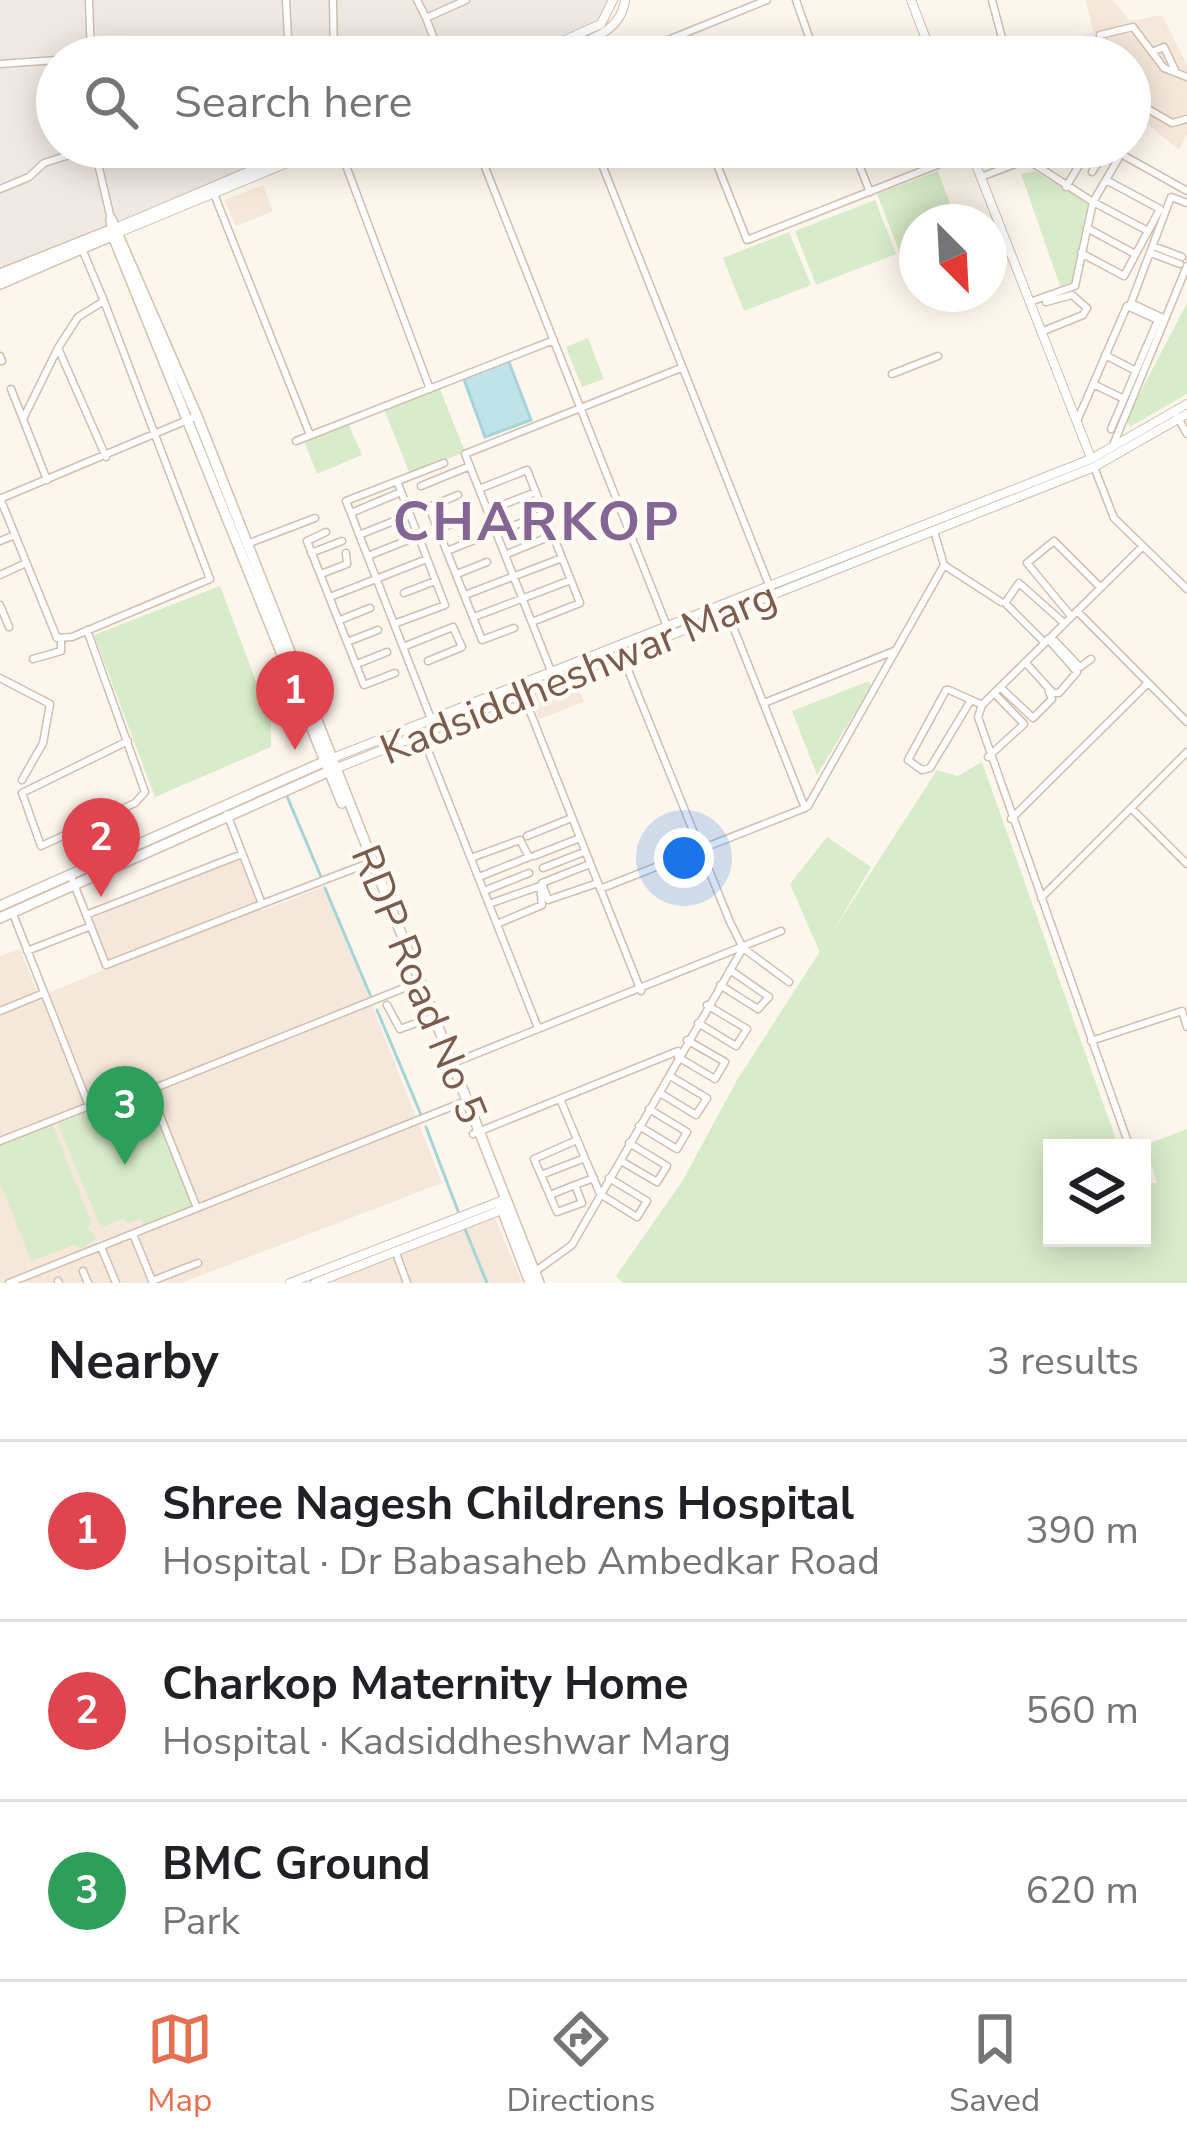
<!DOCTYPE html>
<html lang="en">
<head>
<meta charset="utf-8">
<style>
	:root { --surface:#fff; --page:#f2f2f2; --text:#202124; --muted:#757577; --line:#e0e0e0; --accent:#e76f51 }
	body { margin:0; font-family:"Nunito Sans",sans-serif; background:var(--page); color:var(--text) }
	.controls { position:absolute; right:36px; bottom:36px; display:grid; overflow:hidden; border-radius:0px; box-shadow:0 6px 30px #0003 }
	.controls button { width:108px; height:108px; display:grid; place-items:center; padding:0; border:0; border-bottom:3px solid var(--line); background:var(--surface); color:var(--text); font:60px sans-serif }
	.compass { position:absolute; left:899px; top:204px; width:108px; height:108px; border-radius:50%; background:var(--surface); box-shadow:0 6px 30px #0003; rotate:156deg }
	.you { position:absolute; left:684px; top:858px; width:42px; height:42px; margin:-30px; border:9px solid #fff; border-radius:50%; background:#1a73e8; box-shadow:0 0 0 18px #1a73e833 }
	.badge { display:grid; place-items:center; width:78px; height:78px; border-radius:50%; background:var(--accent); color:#fff; font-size:39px; font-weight:700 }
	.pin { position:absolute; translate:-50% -99px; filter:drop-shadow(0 3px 6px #0008) }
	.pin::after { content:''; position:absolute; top:63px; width:42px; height:36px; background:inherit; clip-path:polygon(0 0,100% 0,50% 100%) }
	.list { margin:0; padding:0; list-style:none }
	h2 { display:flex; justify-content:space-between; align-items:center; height:156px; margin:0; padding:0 48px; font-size:51px }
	h2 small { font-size:39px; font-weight:400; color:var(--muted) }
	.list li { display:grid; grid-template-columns:78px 1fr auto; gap:36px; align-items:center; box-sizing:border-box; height:180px; padding:0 48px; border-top:3px solid var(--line) }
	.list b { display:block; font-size:45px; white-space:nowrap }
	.list p { margin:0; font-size:39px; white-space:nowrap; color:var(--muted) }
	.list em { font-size:39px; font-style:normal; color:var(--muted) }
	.icon { flex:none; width:66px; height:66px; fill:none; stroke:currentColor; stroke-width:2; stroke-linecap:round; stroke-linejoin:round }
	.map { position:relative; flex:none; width:1187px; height:1283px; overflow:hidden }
	.search { position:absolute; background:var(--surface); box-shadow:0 6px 30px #0003; left:36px; right:36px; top:36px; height:132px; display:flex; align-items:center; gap:30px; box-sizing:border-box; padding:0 42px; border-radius:66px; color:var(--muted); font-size:45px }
	.sheet { height:696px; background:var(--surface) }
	nav { display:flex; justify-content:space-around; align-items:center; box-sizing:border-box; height:168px; border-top:3px solid var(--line); background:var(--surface); font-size:33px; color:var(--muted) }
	nav a { display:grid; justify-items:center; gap:6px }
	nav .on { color:var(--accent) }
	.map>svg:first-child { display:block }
</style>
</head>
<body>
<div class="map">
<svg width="1187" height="1283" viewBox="0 0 1187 1283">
	<rect width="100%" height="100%" fill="#fdf6ec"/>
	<path fill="#f5e8da" d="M1086 0H1113L1130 21 1162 15 1187 65V134L1179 150 1130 110V57H1099Z
		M263 185 273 211 236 226 224 200Z
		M575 679 584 702 539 719 530 697Z
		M238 857 262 911 325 886 442 1183 181 1283H0V956L20 949 39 997 108 968 90 919Z
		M495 1218 522 1283H324Z"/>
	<path fill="#efe9e4" d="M0 0H609L607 17 513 57H57V147H299L0 273Z"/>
	<path fill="#f3e8fa" d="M1093 32 1099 57H1023Z"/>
	<path fill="#d8ecc9" d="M938 171 957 222H917V252L902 258 877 194Z
		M1035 171 1090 204 1072 282 1060 286 1021 174Z
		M875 200 896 254 816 285 795 231Z
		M789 232 811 285 744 311 723 258Z
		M1187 303V394L1130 427 1126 420Z
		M588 338 604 379 582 387 566 347Z
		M437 382 465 452 410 474 382 404Z
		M348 423 362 455 317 474 304 441Z
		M220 586 271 721V747L155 797 94 635Z
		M869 681 871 686 817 775 792 711Z
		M982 762 1119 1148H1052V1238H1142V1183H1157L1145 1145 1187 1129V1283H623L616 1276 683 1180 737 1080 937 770 958 776Z
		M827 837 871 867 820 953 790 884Z
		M144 1089 192 1206 144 1226 141 1219 127 1224 124 1218 101 1228 58 1124Z
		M53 1125 91 1222 88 1229 96 1238 83 1249 74 1245 31 1261 0 1183V1144Z"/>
	<path fill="#bfe3e8" stroke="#a5d3da" stroke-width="3" d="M507 357 531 420 485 437 462 374Z"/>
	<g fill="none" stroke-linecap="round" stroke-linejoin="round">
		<path stroke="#a5d3da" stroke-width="3" d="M286 794 322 879
			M325 888 371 997
			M377 1010 422 1117
			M426 1127 458 1211
			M465 1229 487 1283"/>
		<g stroke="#d1beb0" stroke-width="9">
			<path id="minor" d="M89 0 91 57
				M286 0 289 57
				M333 0 334 57
				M417 0 426 18 466 0
				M796 0 816 57
				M992 0 1007 57
				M426 18 441 57
				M1152 52 1164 47 1175 70
				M675 57 668 40 767 0
				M1109 57 1100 35 1133 27 1164 68 1187 77
				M0 64 57 60
				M1130 88 1141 105 1172 123 1187 119
				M94 147 111 219
				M256 147 264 166
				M339 147 430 389
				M477 147 668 629
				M595 147 771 590
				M710 147 747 240 970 152
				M852 147 870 192
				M1029 147 1034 164
				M1054 158 1061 147
				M1092 172 1105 152 1097 147
				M981 177 1023 161 1034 164
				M1066 187 1090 147
				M0 189 29 177 44 163 95 147
				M214 194 310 435
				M1087 228 1135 254
				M1148 231 1093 202 1121 154 1187 191
				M1153 246 1182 257
				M1081 253 1124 276 1160 209 1106 180
				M1151 253 1180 264
				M1030 302 1075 286 1093 202 1034 164
				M1165 319 1131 303 1171 197 1187 203
				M1041 332 1083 315 1087 308 1072 295 1046 302
				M58 348 78 317 104 301 82 249
				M1105 355 1136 371
				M0 356 2 361
				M892 374 938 356
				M1093 384 1124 399
				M11 389 23 419
				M1177 416 1187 434
				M1077 421 1127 306 1158 320 1111 429
				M296 441 554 340
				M1114 443 1187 266
				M1094 467 1114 518 1187 589
				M47 480 23 419 58 348 106 457
				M421 486 470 466
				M479 489 527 470 580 603 532 622
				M458 495 429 507 482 640 514 628
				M0 498 57 638 72 637 210 579 104 301
				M2 498 197 416
				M489 510 536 492
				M351 513 401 492
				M439 529 469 517
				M934 531 944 565 1001 602
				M326 532 307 541 364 685 395 673
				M498 532 545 513
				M359 535 409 515
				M0 541 15 535
				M247 544 315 518
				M447 551 477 539
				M311 553 342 541
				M507 554 553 535
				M368 556 418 536
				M321 574 347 564 346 553
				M457 574 487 562
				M0 575 26 563
				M404 593 435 581
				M465 595 562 558
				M330 597 427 559
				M0 605 9 627
				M1077 611 1187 722
				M1071 616 1027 563 1054 541 1099 586
				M474 617 571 580
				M340 620 370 608
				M394 624 445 605 397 481
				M87 630 145 792 135 803 41 846 22 793 128 741
				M1055 641 1080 667 1091 659
				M347 642 378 630
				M1045 643 1005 603 1019 583 1064 623
				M403 647 453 627 462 647 428 661
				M622 655 730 922 743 948 789 982
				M33 659 61 651V639
				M1025 662 1053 693H1059L1077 672 1048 639
				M357 664 387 652
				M0 678 50 704 43 743 22 780
				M555 681 465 454 681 368
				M1000 687 1033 718 1052 699 1049 692
				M523 694 641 991
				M971 700 930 768 922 770 908 760 946 690H949L978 703 982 705
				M764 703 894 651
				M435 729 346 501 444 463
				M420 730 538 1028
				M988 757 1024 724 994 693
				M808 806 944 565
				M1131 808 1187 864
				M1011 819 1148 683
				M527 836 569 819
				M534 856 580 838
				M471 858 520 840 529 857 479 877
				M590 864 542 883 548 900 598 883
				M543 868 584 852
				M70 874 106 965 262 904 227 814
				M600 889 805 808 726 609
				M484 891 529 873
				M1041 898 1187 752
				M262 904 366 864
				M489 904 540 886 542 905 497 924
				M86 915 242 854
				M27 951 91 926
				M720 985 758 1009 769 997 730 970
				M387 1005 400 1029 427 1019
				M0 1011 44 993
				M698 1023 736 1046 747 1029 707 1005
				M1091 1041 1182 1011 1187 1027
				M678 1057 715 1079 725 1062 687 1040
				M446 1066 781 931
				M147 1083 197 1208
				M150 1090 419 982
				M660 1093 696 1115 707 1098 670 1076
				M560 1099 600 1194 637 1217 647 1201 609 1178
				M639 1126 677 1149 687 1132 649 1109
				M473 1134 678 1051
				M577 1140 534 1159 557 1212 582 1203 575 1185 594 1178
				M0 1141 89 1106 13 914
				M1130 1148 978 717 982 705 1143 546
				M621 1161 657 1182 667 1166 629 1143
				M541 1175 585 1158
				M550 1195 575 1185
				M133 1234 153 1283
				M101 1247 116 1283
				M396 1253 407 1283
				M83 1271 88 1283
				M533 1273 572 1245 743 948
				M58 1281 59 1283
				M152 1281 198 1263
				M9 1283 466 1101"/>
		</g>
		<g stroke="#d1beb0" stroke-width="10">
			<path id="tertiary" d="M911 0 933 57
				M527 57 601 24 613 0
				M543 57C574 43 620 39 625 0
				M969 147 1091 458
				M118 227 306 147
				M120 232 326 147
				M333 758 1091 459 1187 404
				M337 768 1094 467 1187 414
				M290 1283 501 1201
				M315 1283 504 1209"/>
		</g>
		<g stroke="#d6c0b0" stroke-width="12">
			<path id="secondary" d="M111 219 197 416 539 1283
				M111 219 113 236 342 803
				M0 274 113 229
				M0 284 116 234
				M0 906 328 760
				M0 918 332 770
				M500 1204 530 1283"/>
		</g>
		<use href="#minor" stroke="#fff" stroke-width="6"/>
		<use href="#tertiary" stroke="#fff" stroke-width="8"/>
		<use href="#secondary" stroke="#fff" stroke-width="9"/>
	</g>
	<g text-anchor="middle" stroke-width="9" stroke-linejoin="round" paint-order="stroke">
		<g font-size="42" fill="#7a5c4d" stroke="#fffaf3">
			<text transform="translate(578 672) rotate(-22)" y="15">Kadsiddheshwar Marg</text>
			<text transform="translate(420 984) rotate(68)" y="15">RDP Road No 5</text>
		</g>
		<g font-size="54" font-weight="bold" letter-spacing="3" fill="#846695" stroke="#fffaf3">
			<text x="537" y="540">CHARKOP</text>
		</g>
	</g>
</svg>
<div class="controls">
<button><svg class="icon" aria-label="layers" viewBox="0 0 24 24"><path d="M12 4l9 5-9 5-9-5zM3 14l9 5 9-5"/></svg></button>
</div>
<svg class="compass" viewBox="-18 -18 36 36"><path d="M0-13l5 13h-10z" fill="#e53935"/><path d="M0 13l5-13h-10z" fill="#757577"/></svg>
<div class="you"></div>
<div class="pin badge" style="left:295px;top:750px;background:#e0444e">1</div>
<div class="pin badge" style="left:101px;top:897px;background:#e0444e">2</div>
<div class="pin badge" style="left:125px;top:1165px;background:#2e9e5b">3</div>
<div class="search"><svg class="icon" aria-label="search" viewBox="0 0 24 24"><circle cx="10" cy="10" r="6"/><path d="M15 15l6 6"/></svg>Search here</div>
</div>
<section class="sheet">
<h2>Nearby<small>3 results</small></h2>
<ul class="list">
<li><span class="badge" style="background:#e0444e">1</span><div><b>Shree Nagesh Childrens Hospital</b><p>Hospital · Dr Babasaheb Ambedkar Road</p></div><em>390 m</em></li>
<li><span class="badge" style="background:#e0444e">2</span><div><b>Charkop Maternity Home</b><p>Hospital · Kadsiddheshwar Marg</p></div><em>560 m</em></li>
<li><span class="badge" style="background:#2e9e5b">3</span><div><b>BMC Ground</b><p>Park</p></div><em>620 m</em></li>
</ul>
</section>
<nav>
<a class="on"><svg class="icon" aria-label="map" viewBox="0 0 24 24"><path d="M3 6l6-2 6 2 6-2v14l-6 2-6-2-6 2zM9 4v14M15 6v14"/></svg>Map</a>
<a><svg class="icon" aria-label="directions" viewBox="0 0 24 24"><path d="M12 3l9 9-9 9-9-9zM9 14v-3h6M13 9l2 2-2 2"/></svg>Directions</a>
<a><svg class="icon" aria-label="saved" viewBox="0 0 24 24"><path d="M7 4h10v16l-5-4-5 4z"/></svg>Saved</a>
</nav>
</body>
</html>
